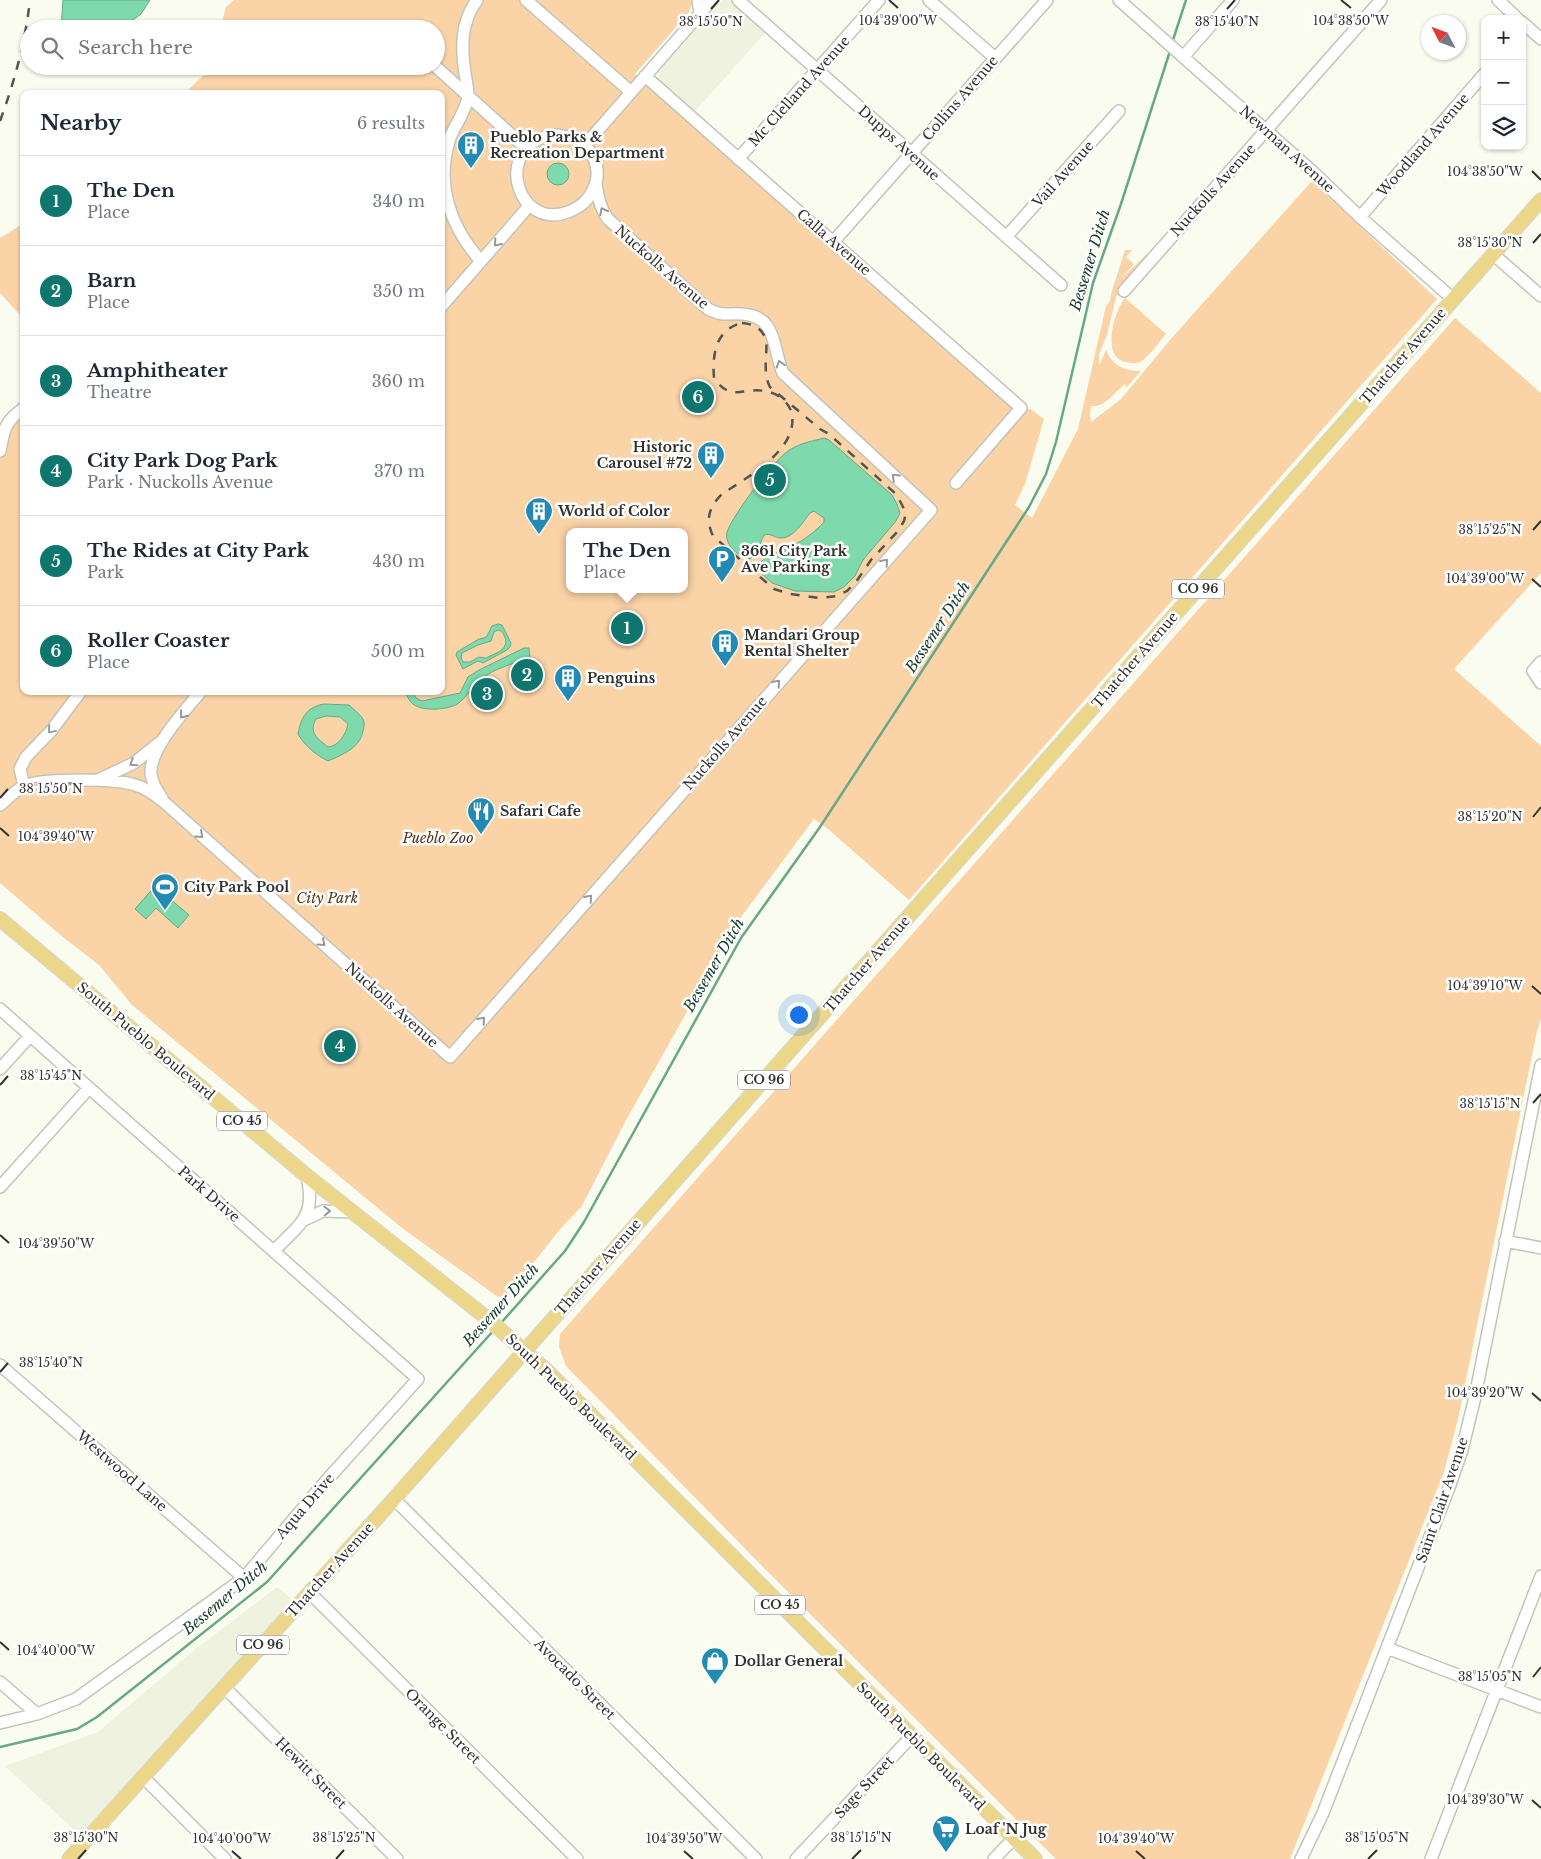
<!DOCTYPE html>
<html lang="en">
<head>
<meta charset="utf-8">
<style>
	:root { --surface:#fff; --page:#f6f6f7; --text:#1f2937; --muted:#747a83; --line:#e0e1e3; --accent:#0f766e }
	body { margin:0; font-family:"Libre Baskerville",serif; background:var(--page); color:var(--text) }
	.controls { position:absolute; right:15px; top:15px; display:grid; overflow:hidden; border-radius:10px; box-shadow:0 1px 4px #0004 }
	.controls button { width:45px; height:45px; display:grid; place-items:center; padding:0; border:0; border-bottom:1px solid var(--line); background:var(--surface); color:var(--text); font:25px sans-serif }
	.compass { position:absolute; left:1421px; top:15px; width:45px; height:45px; border-radius:50%; background:var(--surface); box-shadow:0 1px 4px #0004; rotate:312deg }
	.you { position:absolute; left:798px; top:1014px; width:18px; height:18px; margin:-12px; border:4px solid #fff; border-radius:50%; background:#1a73e8; box-shadow:0 0 0 8px #1a73e833 }
	.badge { display:grid; place-items:center; width:32px; height:32px; border-radius:50%; background:var(--accent); color:#fff; font-size:16px; font-weight:700 }
	.pin { position:absolute; translate:-50% -50%; border:2px solid #fff; box-shadow:0 1px 5px #0006 }
	.popup { position:absolute; left:566px; top:528px; width:122px; height:65px; box-sizing:border-box; display:grid; place-content:center; border-radius:10px; background:var(--surface); filter:drop-shadow(0 1px 4px #0005); font-size:16px; white-space:nowrap; color:var(--muted) }
	.popup b { font-size:19px; color:var(--text) }
	.popup::after { content:''; position:absolute; left:50%; top:100%; margin-left:-10px; border:10px solid transparent; border-top-color:var(--surface) }
	.list { margin:0; padding:0; list-style:none }
	h2 { display:flex; justify-content:space-between; align-items:center; height:65px; margin:0; padding:0 20px; font-size:21px }
	h2 small { font-size:16px; font-weight:400; color:var(--muted) }
	.list li { display:grid; grid-template-columns:32px 1fr auto; gap:15px; align-items:center; box-sizing:border-box; height:90px; padding:0 20px; border-top:1px solid var(--line) }
	.list b { display:block; font-size:19px; white-space:nowrap }
	.list p { margin:0; font-size:16px; white-space:nowrap; color:var(--muted) }
	.list em { font-size:16px; font-style:normal; color:var(--muted) }
	.icon { flex:none; width:28px; height:28px; fill:none; stroke:currentColor; stroke-width:2; stroke-linecap:round; stroke-linejoin:round }
	.map { position:relative; flex:none; width:1541px; height:1859px; overflow:hidden }
	.search { position:absolute; background:var(--surface); box-shadow:0 1px 4px #0004; left:20px; top:20px; width:425px; height:55px; display:flex; align-items:center; gap:12px; box-sizing:border-box; padding:0 18px; border-radius:28px; color:var(--muted); font-size:19px }
	.panel { position:absolute; background:var(--surface); box-shadow:0 1px 4px #0004; left:20px; top:90px; width:425px; height:605px; border-radius:10px }
	.map>svg:first-child { display:block }
</style>
</head>
<body>
<div class="map">
<svg width="1541" height="1859" viewBox="0 0 1541 1859">
	<rect width="100%" height="100%" fill="#fafcf0"/>
	<path fill="#eff2df" d="M722 0H731L767 31 695 111 658 78V72Z
		M277 1587 299 1605 86 1841 5 1766 98 1732 193 1651Z"/>
	<path fill="#fad3a7" fill-rule="evenodd" d="M234 0H692V4L689 12 635 74 1007 401 1032 410 1044 419 1025 484 1015 505 1032 518 1078 429 1106 306 1110 301 1111 294 1125 250H1132L1126 257 1134 264 1121 279 1149 252 1119 289V293L1116 297 1107 335 1099 354V364H1100L1106 350C1113 366 1124 371 1141 371L1126 388V384C1114 391 1106 408 1091 406L1090 414 1091 422 1121 399 1170 340 1312 181 1437 299 909 900 828 829 814 819 738 921 625 1122 582 1206 561 1228 508 1295 498 1297 402 1228 132 1005 99 965 64 938 0 883V451L4 431 24 408V691H441V94H184L208 71 210 66H436V29H220L226 7ZM570 532H684V589H570Z
		M24 223V323L19 314 0 293V238Z
		M1125 298 1166 334C1160 341 1148 358 1140 362 1135 364 1130 363 1125 362 1101 357 1114 311 1125 298Z
		M1455 318 1541 393V573L1454 669 1541 746V1019L1537 1031 1458 1419 1444 1472 1290 1859H1056L764 1568 566 1366 559 1347 560 1334Z"/>
	<path fill="#7edaac" stroke="#67a886" fill-rule="evenodd" d="M63 0H150L141 14 121 29H61Z
		M547 174a11 11 0 1 1 22 0a11 11 0 1 1-22 0Z
		M824 438 829 440 892 495 897 504 900 513 896 521 863 560 855 576 844 587 834 592 795 591 772 583 760 572 758 566C764 555 781 552 792 546 804 540 815 532 824 522V518L814 511 810 513C803 522 793 539 780 538 773 537 771 533 764 535 758 546 761 551 750 559 739 557 724 545 727 532 732 516 776 457 791 449 801 443 813 441 824 438Z
		M498 624 502 625 511 643 510 647 507 650 483 663 478 661 463 669 456 655 457 652 479 639 484 638 487 636 492 626ZM498 630C503 632 501 630 504 635 511 649 496 653 486 658L479 657 470 662H463L461 657 462 653 478 645 491 641 494 632Z
		M524 648H529L530 658C513 664 494 668 480 680 472 686 467 697 459 703 449 710 423 712 413 704 409 701 407 696 405 691H411L416 698 422 701 460 693 468 677 479 670Z
		M324 704 349 705C353 709 360 714 363 719 365 723 364 727 363 731 360 748 342 755 328 761 317 756 303 744 298 734 301 717 307 707 324 704ZM326 716 340 717 348 724C346 734 339 746 328 747 318 739 308 733 316 719Z
		M155 886 189 915 178 928 156 908 146 919 135 909Z"/>
	<g fill="none" stroke-linecap="round" stroke-linejoin="round">
		<path stroke="#67a886" stroke-width="2.5" d="M1172 43 1186 0
			M500 1324 565 1251 584 1222 741 938 820 827 1029 507 1046 474 1056 442 1093 283 1121 204 1170 51
			M0 1747 77 1729 97 1717 267 1582 494 1330"/>
		<g stroke="#c3c5ba" stroke-width="14">
			<path id="minor" d="M477 0C461 22 461 46 465 73 466 80 468 89 468 96 466 112 455 124 450 138 435 183 450 227 481 261
				M526 0 631 92
				M698 0 700 13
				M738 0 1061 285
				M929 0 995 58
				M1119 0 1313 172 1360 217 1453 299
				M1498 0 1518 19
				M1522 22 1541 39
				M1183 57 1233 0
				M435 66 527 149
				M645 76 1021 408 956 483
				M556 135C562 136 569 136 575 139 594 148 603 171 593 190 587 202 580 207 568 212 519 230 496 156 541 138 546 136 551 136 556 135Z
				M585 145 712 0
				M738 159 879 0
				M1360 217 1485 73
				M1006 237 1119 111
				M834 241 1047 0
				M1493 254 1541 296
				M1124 291 1381 0
				M441 307 529 206
				M0 451C4 429 5 421 24 408
				M1541 662 1533 671 1541 683
				M100 779 134 763 159 743
				M24 786 20 769 26 757 51 731 81 691
				M162 798C157 791 152 783 151 774 149 748 186 710 201 691
				M0 805C7 799 15 791 24 786 43 778 119 778 138 786 148 789 156 796 164 802L450 1057 931 510 783 373C772 348 778 316 742 314 725 313 725 317 708 309L608 219C600 208 598 197 596 184
				M0 1009 418 1379 325 1482 244 1578 76 1699 37 1714 0 1723
				M0 1069 30 1036
				M0 1187 89 1088
				M304 1220 323 1211 353 1212
				M1505 1241 1541 1248
				M274 1251C301 1222 316 1218 307 1176
				M0 1365 244 1578
				M394 1499 756 1859
				M310 1593 577 1859
				M1387 1648 1541 1707
				M0 1682 37 1714
				M225 1688 397 1859
				M144 1778 225 1859
				M796 1859 912 1736
				M994 1859 1014 1838
				M1301 1859 1323 1813 1450 1485 1462 1450 1475 1397 1541 1065
				M1431 1859 1541 1576"/>
		</g>
		<g stroke="#dadad9" stroke-width="16">
			<path id="major" d="M0 919 307 1176 488 1319 546 1370 1035 1859
				M69 1859 394 1499 1541 200"/>
		</g>
		<use href="#minor" stroke="#fff" stroke-width="11"/>
		<use href="#major" stroke="#ecd689" stroke-width="14"/>
		<path stroke="#53554f" stroke-width="2.5" stroke-dasharray="9 9" stroke-linecap="butt" d="M0 121C15 80 25 43 30 0
			M742 323C754 324 761 328 766 339 768 354 762 372 770 387L820 429 829 434 897 495 906 513 904 521 898 531 871 560 856 582 847 591 837 596 820 598 790 594 774 589 713 536C705 519 709 507 722 494 746 478 802 448 791 411 788 402 778 394 769 392 745 385 732 404 714 378 712 354 716 329 742 323Z
			M702 386H705L709 391 698 405 692 408 688 403Z"/>
	</g>
	<defs><path id="oneway-chevron" d="M-2-3.5L2.5 0L-2 3.5" fill="none" stroke-width="1.6" stroke-linecap="round" stroke-linejoin="round" transform="scale(1.25)"/></defs>
	<g stroke="#989896">
		<use href="#oneway-chevron" transform="translate(603 211) rotate(-117)"/>
		<use href="#oneway-chevron" transform="translate(497 243) rotate(131)"/>
		<use href="#oneway-chevron" transform="translate(780 364) rotate(-107)"/>
		<use href="#oneway-chevron" transform="translate(895 477) rotate(-137)"/>
		<use href="#oneway-chevron" transform="translate(885 562) rotate(-48)"/>
		<use href="#oneway-chevron" transform="translate(777 683) rotate(-49)"/>
		<use href="#oneway-chevron" transform="translate(183 715) rotate(128)"/>
		<use href="#oneway-chevron" transform="translate(51 730) rotate(130)"/>
		<use href="#oneway-chevron" transform="translate(133 763) rotate(147)"/>
		<use href="#oneway-chevron" transform="translate(200 835) rotate(42)"/>
		<use href="#oneway-chevron" transform="translate(589 898) rotate(-49)"/>
		<use href="#oneway-chevron" transform="translate(322 943) rotate(42)"/>
		<use href="#oneway-chevron" transform="translate(482 1020) rotate(-49)"/>
		<use href="#oneway-chevron" transform="translate(327 1211) rotate(-2)"/>
	</g>
	<path fill="none" stroke="#31322e" stroke-width="2" d="M889 0 898 8M1341 0 1351 8M711 9 719 0M1227 9 1235 0M1532 171 1541 180M1533 243 1541 234M1533 530 1541 521M1532 579 1541 587M0 798 8 789M1533 817 1541 807M0 828 9 836M1532 986 1541 994M0 1085 8 1076M1533 1103 1541 1094M0 1235 9 1243M0 1372 8 1363M1532 1393 1541 1401M0 1642 9 1650M1533 1677 1541 1667M1532 1800 1541 1808M232 1851 241 1859M684 1851 693 1859M1136 1851 1145 1859M78 1859 86 1850M336 1859 344 1850M852 1859 861 1850M1368 1859 1377 1850"/>
	<defs>
		<g id="building-pin" transform="scale(1.4375)"><path d="M0 17L-7.5 6A9.5 9.5 0 1 1 7.5 6Z" fill="#238bb3" stroke="#fff"/><path d="M-4-6H4V6H1V3H-1V6H-4ZM-2.5-4.3h1.7v1.8h-1.7ZM.8-4.3h1.7v1.8H.8ZM-2.5-1h1.7V.8h-1.7ZM.8-1h1.7V.8H.8Z" fill="#fff"/></g>
		<g id="parking-pin" transform="scale(1.4375)"><path d="M0 17L-7.5 6A9.5 9.5 0 1 1 7.5 6Z" fill="#238bb3" stroke="#fff"/><path d="M-3.5-5.5H1a3.5 3.5 0 0 1 0 7H-1V5.5H-3.5ZM-1-3.4V-.6H.8a1.4 1.4 0 0 0 0-2.8Z" fill="#fff"/></g>
		<g id="restaurant-pin" transform="scale(1.4375)"><path d="M0 17L-7.5 6A9.5 9.5 0 1 1 7.5 6Z" fill="#238bb3" stroke="#fff"/><path d="M-5-6h1v4h1v-4h1v4h1v-4h1v5L-1.5 .5V6h-2V.5L-5-1ZM5-6V6H3V1.5H1.5Q1.5-4 5-6Z" fill="#fff"/></g>
		<g id="stadium-pin" transform="scale(1.4375)"><path d="M0 17L-7.5 6A9.5 9.5 0 1 1 7.5 6Z" fill="#238bb3" stroke="#fff"/><path d="M0-5a6.5 5 0 1 0 0 10a6.5 5 0 1 0 0-10ZM-3.5-1.8h7v3.6h-7Z" fill="#fff"/></g>
		<g id="shop-pin" transform="scale(1.4375)"><path d="M0 17L-7.5 6A9.5 9.5 0 1 1 7.5 6Z" fill="#238bb3" stroke="#fff"/><path d="M-5-2.5h2.3a2.7 3.5 0 0 1 5.4 0H5L5.5 6h-11ZM-1.5-2.5h3a1.5 2.3 0 0 0-3 0Z" fill="#fff"/></g>
		<g id="supermarket-pin" transform="scale(1.4375)"><path d="M0 17L-7.5 6A9.5 9.5 0 1 1 7.5 6Z" fill="#238bb3" stroke="#fff"/><path d="M-6-5.5h2.5l.6 2H6L4.5 2H-2.5L-4.4-4H-6ZM-1.5 3.2a1.3 1.3 0 1 0 .1 0ZM3 3.2a1.3 1.3 0 1 0 .1 0Z" fill="#fff"/></g>
	</defs>
	<g fill-rule="evenodd">
		<use href="#building-pin" x="471" y="145"/>
		<use href="#building-pin" x="711" y="455"/>
		<use href="#building-pin" x="539" y="511"/>
		<use href="#parking-pin" x="722" y="559"/>
		<use href="#building-pin" x="725" y="643"/>
		<use href="#building-pin" x="568" y="678"/>
		<use href="#restaurant-pin" x="481" y="811"/>
		<use href="#stadium-pin" x="165" y="887"/>
		<use href="#shop-pin" x="715" y="1661"/>
		<use href="#supermarket-pin" x="946" y="1829"/>
	</g>
	<g text-anchor="middle" stroke-width="5" stroke-linejoin="round" paint-order="stroke">
		<g fill="#fff" stroke="#6f706d" stroke-width="1">
			<rect x="1172" y="579.5" width="52" height="19" rx="4"/>
			<rect x="738" y="1070.5" width="52" height="19" rx="4"/>
			<rect x="217" y="1111.5" width="50" height="19" rx="4"/>
			<rect x="755" y="1595.5" width="50" height="19" rx="4"/>
			<rect x="237" y="1635.5" width="52" height="19" rx="4"/>
		</g>
		<g font-size="12" font-weight="bold" fill="#31322e">
			<text x="1198" y="593">CO 96</text>
			<text x="764" y="1084">CO 96</text>
			<text x="242" y="1125">CO 45</text>
			<text x="780" y="1609">CO 45</text>
			<text x="263" y="1649">CO 96</text>
		</g>
		<g font-size="14" fill="#31322e" stroke="#fff">
			<text transform="translate(799 91) rotate(-48)" y="5">Mc Clelland Avenue</text>
			<text transform="translate(960 98) rotate(-49)" y="5">Collins Avenue</text>
			<text transform="translate(899 143) rotate(42)" y="5">Dupps Avenue</text>
			<text transform="translate(1423 145) rotate(-49)" y="5">Woodland Avenue</text>
			<text transform="translate(1287 149) rotate(42)" y="5">Newman Avenue</text>
			<text transform="translate(1063 174) rotate(-48)" y="5">Vail Avenue</text>
			<text transform="translate(1213 190) rotate(-48)" y="5">Nuckolls Avenue</text>
			<text transform="translate(834 242) rotate(41)" y="5">Calla Avenue</text>
			<text transform="translate(662 267) rotate(41)" y="5">Nuckolls Avenue</text>
			<text transform="translate(1403 356) rotate(-49)" y="5">Thatcher Avenue</text>
			<text transform="translate(1135 660) rotate(-49)" y="5">Thatcher Avenue</text>
			<text transform="translate(725 743) rotate(-49)" y="5">Nuckolls Avenue</text>
			<text transform="translate(867 964) rotate(-49)" y="5">Thatcher Avenue</text>
			<text transform="translate(392 1005) rotate(42)" y="5">Nuckolls Avenue</text>
			<text transform="translate(146 1041) rotate(40)" y="5">South Pueblo Boulevard</text>
			<text transform="translate(209 1194) rotate(41)" y="5">Park Drive</text>
			<text transform="translate(598 1267) rotate(-49)" y="5">Thatcher Avenue</text>
			<text transform="translate(571 1397) rotate(44)" y="5">South Pueblo Boulevard</text>
			<text transform="translate(122 1471) rotate(41)" y="5">Westwood Lane</text>
			<text transform="translate(1442 1500) rotate(-71)" y="5">Saint Clair Avenue</text>
			<text transform="translate(305 1506) rotate(-49)" y="5">Aqua Drive</text>
			<text transform="translate(330 1570) rotate(-48)" y="5">Thatcher Avenue</text>
			<text transform="translate(575 1679) rotate(45)" y="5">Avocado Street</text>
			<text transform="translate(443 1726) rotate(45)" y="5">Orange Street</text>
			<text transform="translate(921 1746) rotate(45)" y="5">South Pueblo Boulevard</text>
			<text transform="translate(311 1773) rotate(45)" y="5">Hewitt Street</text>
			<text transform="translate(864 1787) rotate(-47)" y="5">Sage Street</text>
		</g>
		<g font-size="14" font-weight="bold" fill="#31322e" stroke="#fff" text-anchor="start">
			<text x="490" y="142">Pueblo Parks &amp;<tspan x="490" dy="16">Recreation Department</tspan></text>
			<text x="692" y="452" text-anchor="end">Historic<tspan x="692" dy="16">Carousel #72</tspan></text>
			<text x="558" y="516">World of Color</text>
			<text x="741" y="556">3661 City Park<tspan x="741" dy="16">Ave Parking</tspan></text>
			<text x="744" y="640">Mandari Group<tspan x="744" dy="16">Rental Shelter</tspan></text>
			<text x="587" y="683">Penguins</text>
			<text x="500" y="816">Safari Cafe</text>
			<text x="184" y="892">City Park Pool</text>
			<text x="734" y="1666">Dollar General</text>
			<text x="965" y="1834">Loaf 'N Jug</text>
		</g>
		<g font-size="14" font-style="italic" fill="#51381a" stroke="#fff">
			<text x="438" y="843">Pueblo Zoo</text>
			<text x="327" y="903">City Park</text>
		</g>
		<g font-size="15" font-style="italic" fill="#113a28" stroke="#fff">
			<text transform="translate(1090 260) rotate(-73)" y="5">Bessemer Ditch</text>
			<text transform="translate(938 627) rotate(-57)" y="5">Bessemer Ditch</text>
			<text transform="translate(714 965) rotate(-60)" y="5">Bessemer Ditch</text>
			<text transform="translate(501 1305) rotate(-48)" y="5">Bessemer Ditch</text>
			<text transform="translate(225 1598) rotate(-40)" y="5">Bessemer Ditch</text>
		</g>
	</g>
	<g font-size="12" text-anchor="middle" fill="#31322e" stroke="#fff" stroke-width="5" stroke-linejoin="round" paint-order="stroke">
		<text x="898" y="25">104°39'00"W</text>
		<text x="1351" y="25">104°38'50"W</text>
		<text x="711" y="26">38°15'50"N</text>
		<text x="1227" y="26">38°15'40"N</text>
		<text x="1485" y="176">104°38'50"W</text>
		<text x="1490" y="247">38°15'30"N</text>
		<text x="1490" y="534">38°15'25"N</text>
		<text x="1485" y="583">104°39'00"W</text>
		<text x="51" y="793">38°15'50"N</text>
		<text x="1490" y="821">38°15'20"N</text>
		<text x="56" y="841">104°39'40"W</text>
		<text x="1485" y="990">104°39'10"W</text>
		<text x="51" y="1080">38°15'45"N</text>
		<text x="1490" y="1108">38°15'15"N</text>
		<text x="56" y="1248">104°39'50"W</text>
		<text x="51" y="1367">38°15'40"N</text>
		<text x="1485" y="1397">104°39'20"W</text>
		<text x="56" y="1655">104°40'00"W</text>
		<text x="1490" y="1681">38°15'05"N</text>
		<text x="1485" y="1804">104°39'30"W</text>
		<text x="86" y="1842">38°15'30"N</text>
		<text x="344" y="1842">38°15'25"N</text>
		<text x="861" y="1842">38°15'15"N</text>
		<text x="1377" y="1842">38°15'05"N</text>
		<text x="232" y="1843">104°40'00"W</text>
		<text x="684" y="1843">104°39'50"W</text>
		<text x="1136" y="1843">104°39'40"W</text>
	</g>
</svg>
<div class="controls">
<button>+</button>
<button>−</button>
<button><svg class="icon" aria-label="layers" viewBox="0 0 24 24"><path d="M12 4l9 5-9 5-9-5zM3 14l9 5 9-5"/></svg></button>
</div>
<svg class="compass" viewBox="-18 -18 36 36"><path d="M0-13l5 13h-10z" fill="#e53935"/><path d="M0 13l5-13h-10z" fill="#747a83"/></svg>
<div class="you"></div>
<div class="pin badge" style="left:627px;top:628px">1</div>
<div class="popup"><b>The Den</b>Place</div>
<div class="pin badge" style="left:527px;top:675px">2</div>
<div class="pin badge" style="left:487px;top:694px">3</div>
<div class="pin badge" style="left:340px;top:1046px">4</div>
<div class="pin badge" style="left:770px;top:480px">5</div>
<div class="pin badge" style="left:698px;top:397px">6</div>
<div class="search"><svg class="icon" aria-label="search" viewBox="0 0 24 24"><circle cx="10" cy="10" r="6"/><path d="M15 15l6 6"/></svg>Search here</div>
<section class="panel">
<h2>Nearby<small>6 results</small></h2>
<ul class="list">
<li><span class="badge">1</span><div><b>The Den</b><p>Place</p></div><em>340 m</em></li>
<li><span class="badge">2</span><div><b>Barn</b><p>Place</p></div><em>350 m</em></li>
<li><span class="badge">3</span><div><b>Amphitheater</b><p>Theatre</p></div><em>360 m</em></li>
<li><span class="badge">4</span><div><b>City Park Dog Park</b><p>Park · Nuckolls Avenue</p></div><em>370 m</em></li>
<li><span class="badge">5</span><div><b>The Rides at City Park</b><p>Park</p></div><em>430 m</em></li>
<li><span class="badge">6</span><div><b>Roller Coaster</b><p>Place</p></div><em>500 m</em></li>
</ul>
</section>
</div>
</body>
</html>
